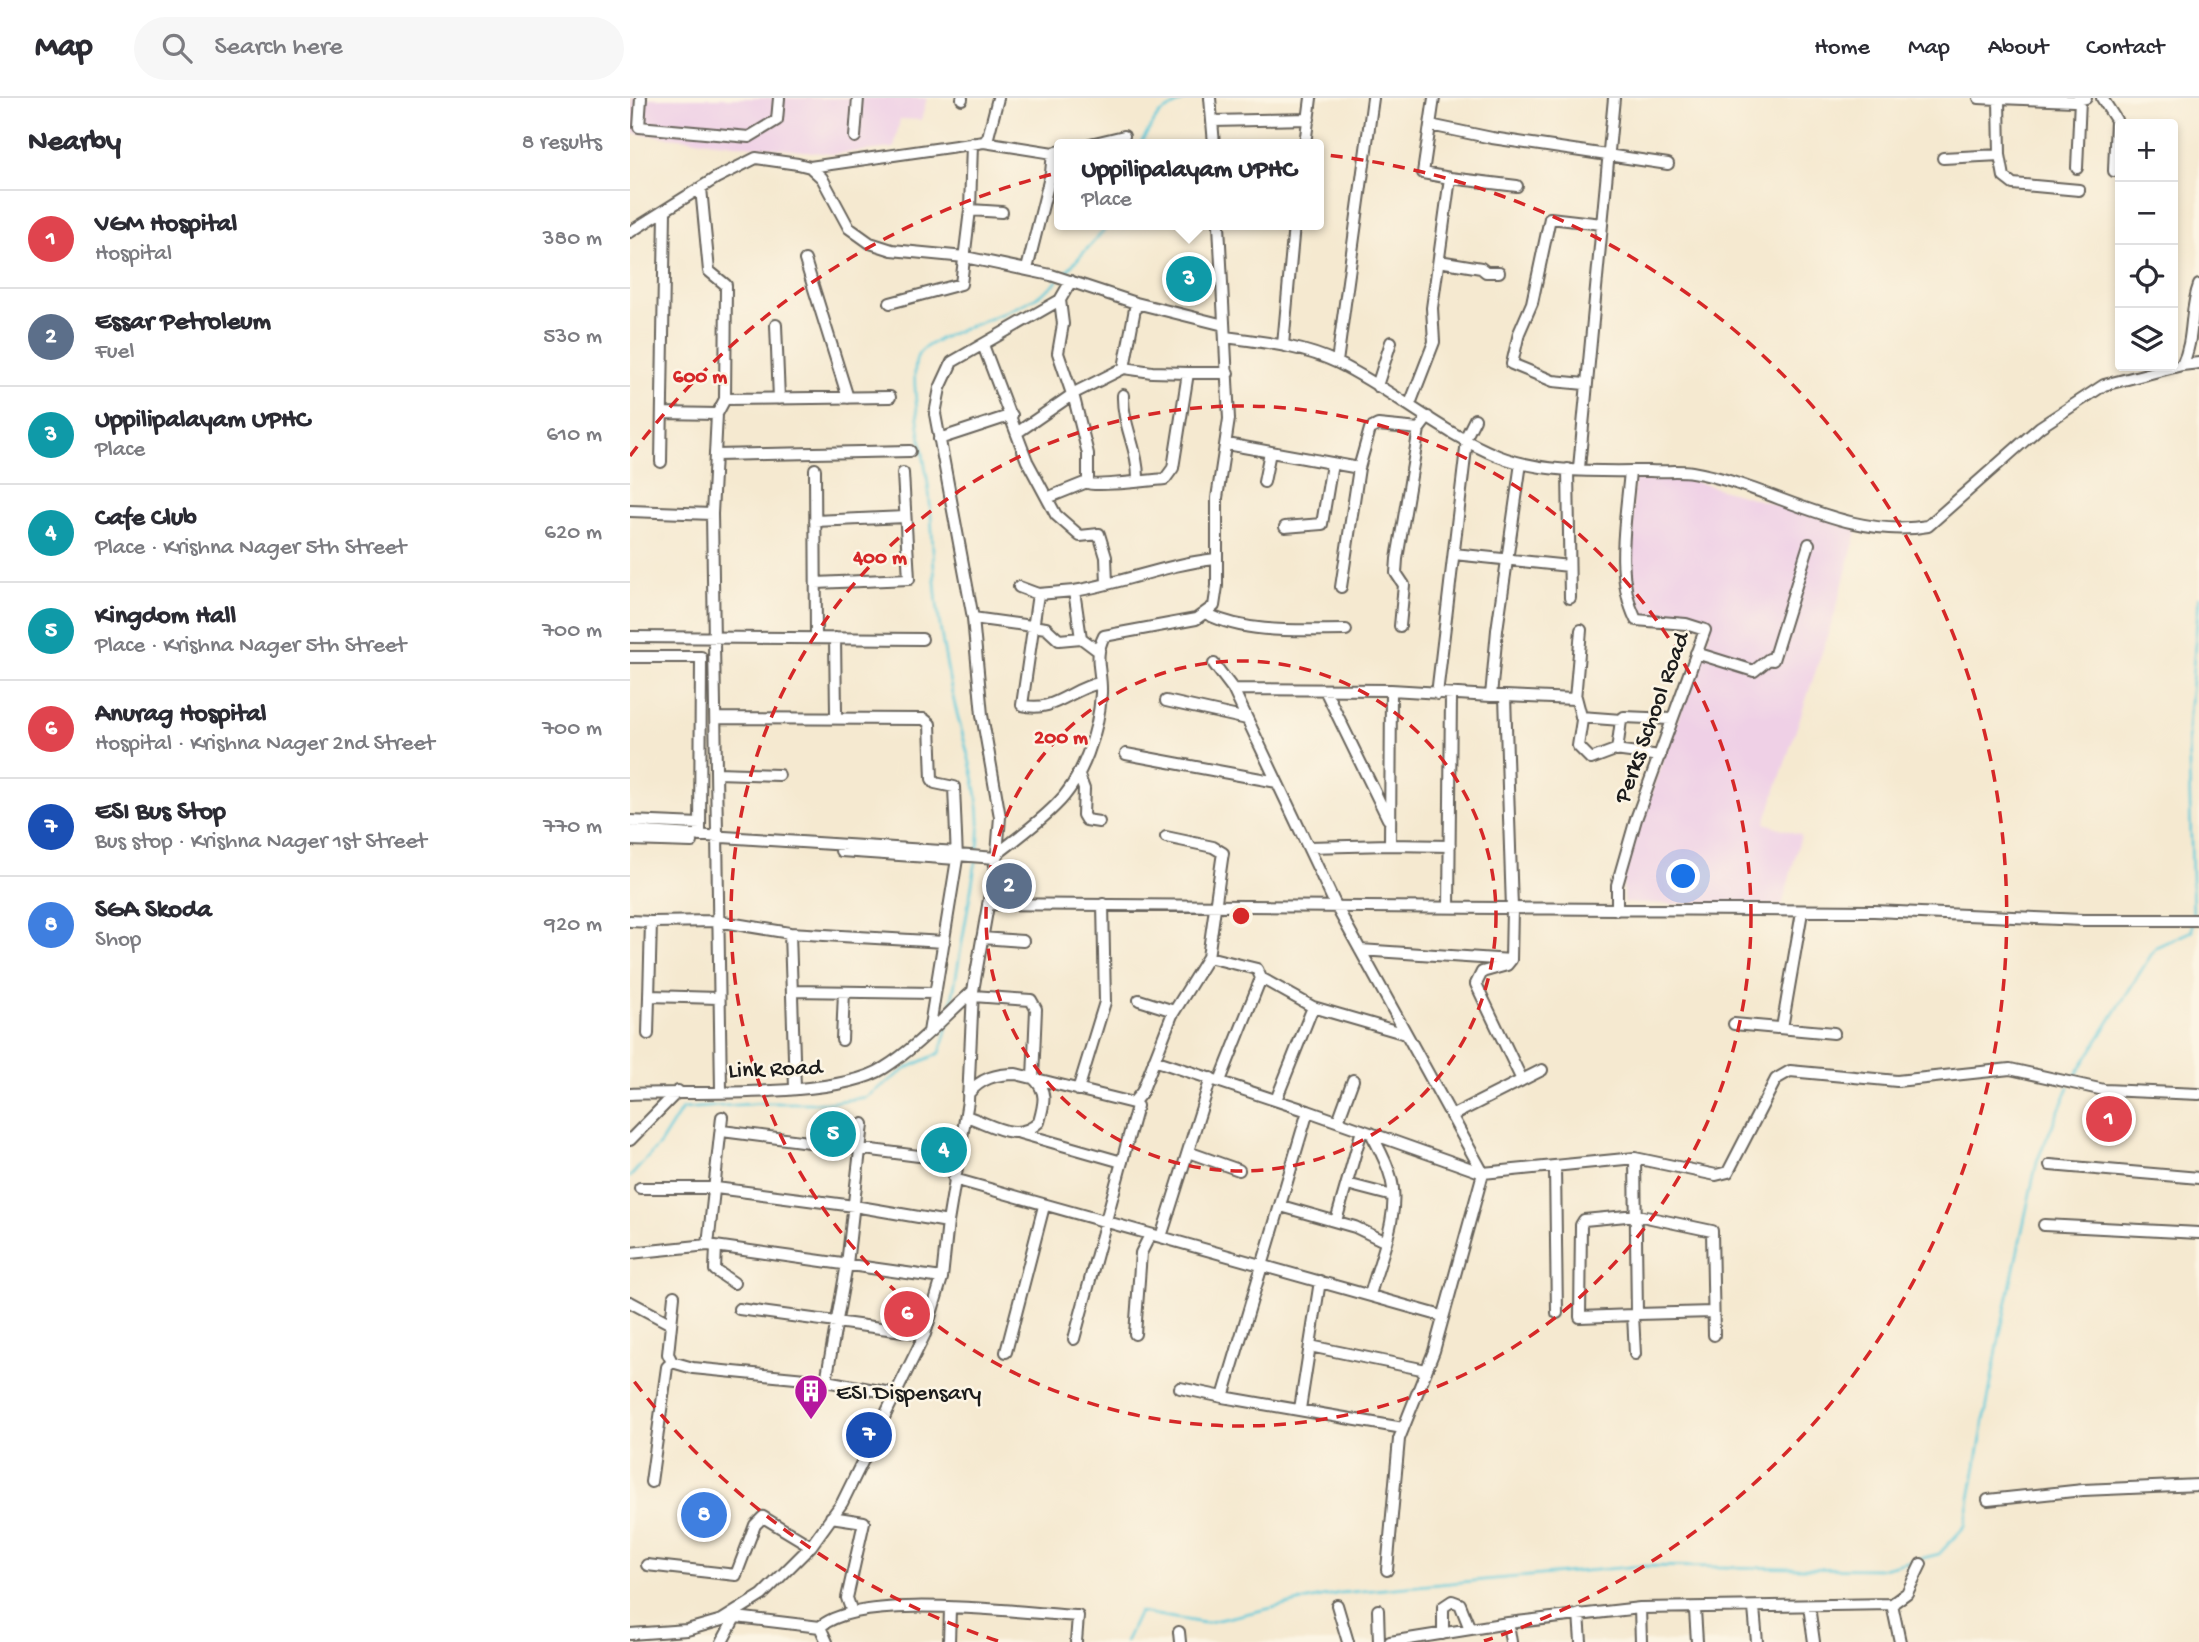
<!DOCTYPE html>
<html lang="en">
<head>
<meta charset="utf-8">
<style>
	:root { --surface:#fff; --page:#f7f7f7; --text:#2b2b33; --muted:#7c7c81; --line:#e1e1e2; --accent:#2563eb }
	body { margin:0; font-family:"Gochi Hand",sans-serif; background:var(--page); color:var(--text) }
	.controls { position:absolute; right:21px; top:21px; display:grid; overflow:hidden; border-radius:7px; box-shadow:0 4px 10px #0003 }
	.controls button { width:63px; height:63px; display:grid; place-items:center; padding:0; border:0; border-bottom:2px solid var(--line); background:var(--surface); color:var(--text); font:35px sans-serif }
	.you { position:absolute; left:1054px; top:779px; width:24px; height:24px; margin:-18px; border:5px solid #fff; border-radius:50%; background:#1a73e8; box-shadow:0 0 0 10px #1a73e833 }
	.badge { display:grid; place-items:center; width:46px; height:46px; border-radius:50%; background:var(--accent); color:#fff; font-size:23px; font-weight:700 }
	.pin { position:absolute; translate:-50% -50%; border:4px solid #fff; box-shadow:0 2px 7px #0006 }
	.popup { position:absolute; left:424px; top:41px; width:270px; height:91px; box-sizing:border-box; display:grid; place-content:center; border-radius:7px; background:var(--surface); filter:drop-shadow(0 2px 5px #0005); font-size:23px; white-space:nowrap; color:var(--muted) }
	.popup b { font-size:26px; color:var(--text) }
	.popup::after { content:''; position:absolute; left:50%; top:100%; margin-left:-14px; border:14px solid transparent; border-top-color:var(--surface) }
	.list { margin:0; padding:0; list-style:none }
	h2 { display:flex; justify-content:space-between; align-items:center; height:91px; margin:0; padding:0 28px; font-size:30px }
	h2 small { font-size:23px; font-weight:400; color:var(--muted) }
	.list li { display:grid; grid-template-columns:46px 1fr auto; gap:21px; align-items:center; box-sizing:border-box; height:98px; padding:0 28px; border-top:2px solid var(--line) }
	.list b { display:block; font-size:26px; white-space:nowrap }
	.list p { margin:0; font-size:23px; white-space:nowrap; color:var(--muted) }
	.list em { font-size:23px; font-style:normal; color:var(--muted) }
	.icon { flex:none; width:38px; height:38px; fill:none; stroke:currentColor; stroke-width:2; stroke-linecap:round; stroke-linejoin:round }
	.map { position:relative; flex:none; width:1569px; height:1544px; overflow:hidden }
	header { display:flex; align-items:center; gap:42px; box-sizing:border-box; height:98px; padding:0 35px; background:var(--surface); border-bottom:2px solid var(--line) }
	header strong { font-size:33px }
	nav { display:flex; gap:38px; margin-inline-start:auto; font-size:24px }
	.search { width:490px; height:63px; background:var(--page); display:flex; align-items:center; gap:18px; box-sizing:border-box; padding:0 24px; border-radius:38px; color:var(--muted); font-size:26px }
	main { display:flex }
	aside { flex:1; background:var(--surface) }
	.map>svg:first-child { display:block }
</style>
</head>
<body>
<header>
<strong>Map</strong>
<div class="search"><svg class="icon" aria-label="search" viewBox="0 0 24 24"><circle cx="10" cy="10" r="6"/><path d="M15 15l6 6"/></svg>Search here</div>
<nav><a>Home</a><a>Map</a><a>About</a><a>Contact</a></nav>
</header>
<main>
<aside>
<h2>Nearby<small>8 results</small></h2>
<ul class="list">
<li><span class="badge" style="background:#e0444e">1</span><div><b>VGM Hospital</b><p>Hospital</p></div><em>380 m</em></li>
<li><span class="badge" style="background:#5c6f8a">2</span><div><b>Essar Petroleum</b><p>Fuel</p></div><em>530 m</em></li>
<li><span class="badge" style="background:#0f9aa8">3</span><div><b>Uppilipalayam UPHC</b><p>Place</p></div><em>610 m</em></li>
<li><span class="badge" style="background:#0f9aa8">4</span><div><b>Cafe Club</b><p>Place · Krishna Nager 5th Street</p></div><em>620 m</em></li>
<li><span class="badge" style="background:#0f9aa8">5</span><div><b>Kingdom Hall</b><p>Place · Krishna Nager 5th Street</p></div><em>700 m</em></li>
<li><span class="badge" style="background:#e0444e">6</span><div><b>Anurag Hospital</b><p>Hospital · Krishna Nager 2nd Street</p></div><em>700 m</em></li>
<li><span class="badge" style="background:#1a4fb4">7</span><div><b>ESI Bus Stop</b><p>Bus stop · Krishna Nager 1st Street</p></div><em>770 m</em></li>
<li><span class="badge" style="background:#3f7fe0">8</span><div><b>SGA Skoda</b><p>Shop</p></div><em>920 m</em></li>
</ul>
</aside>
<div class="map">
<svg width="1569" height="1544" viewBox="0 0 1569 1544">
	<rect width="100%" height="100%" fill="#fcf5e5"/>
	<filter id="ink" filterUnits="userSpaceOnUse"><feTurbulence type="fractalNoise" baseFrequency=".0143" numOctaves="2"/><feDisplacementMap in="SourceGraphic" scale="14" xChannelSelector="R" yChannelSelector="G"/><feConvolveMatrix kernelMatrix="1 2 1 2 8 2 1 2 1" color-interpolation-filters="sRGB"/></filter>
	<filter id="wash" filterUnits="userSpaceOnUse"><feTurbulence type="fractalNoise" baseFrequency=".00686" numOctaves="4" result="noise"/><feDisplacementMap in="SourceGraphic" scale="28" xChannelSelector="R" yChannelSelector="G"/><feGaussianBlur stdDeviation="1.57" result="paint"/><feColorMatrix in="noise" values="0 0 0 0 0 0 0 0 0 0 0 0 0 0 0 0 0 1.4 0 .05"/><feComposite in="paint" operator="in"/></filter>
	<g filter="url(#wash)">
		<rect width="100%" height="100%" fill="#f5e9d0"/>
		<path fill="#efd0e6" d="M2 0H297L291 22 270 21 264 50 202 56 0 35Z
			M1052 380 1228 430 1204 518 1135 725 1171 737 1152 808 995 805 992 780 1012 719 1081 531 1057 521 1012 519 1000 489 1004 381Z"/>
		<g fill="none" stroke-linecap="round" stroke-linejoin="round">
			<path stroke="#5fc9da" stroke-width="2.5" d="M510 46 529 16 559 0
				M432 178 479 127
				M347 756C358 695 327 634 318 574 313 548 308 522 306 495 302 456 303 417 297 379 293 356 278 275 288 257 301 234 398 216 427 183
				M1563 817 1558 630 1569 499
				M321 908 346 763
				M1444 980 1526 849 1562 833V824
				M0 1079 30 1046 52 1011 135 1005H197L236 999 279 969 310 955 319 922
				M495 1544 509 1514 574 1525 710 1495 1010 1468 1249 1471 1309 1456 1335 1428 1370 1236 1407 1063 1439 989"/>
		</g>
	</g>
	<g filter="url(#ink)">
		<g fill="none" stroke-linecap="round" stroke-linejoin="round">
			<g stroke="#68645b" stroke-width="14">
				<path id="minor" d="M11 0 9 29 119 39 147 22 149 0
					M580 0 584 46
					M1369 0 1444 3 1456 0
					M1472 0 1486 22 1484 73
					M332 1V0
					M583 23 679 21
					M800 27 862 40 1038 66
					M225 39 228 0
					M354 44 423 55
					M460 46 494 38
					M675 46 681 0
					M1370 57 1374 79 1383 86 1449 92
					M1313 60 1370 57 1369 1 1349 0
					M180 69 354 44 358 39 368 0
					M1447 70 1450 1
					M820 80 887 88
					M71 90 79 173 96 187 95 301 87 316 82 416 91 992
					M340 112 372 114
					M0 134 86 80 126 60 168 66 180 69 192 80 219 130 240 145 262 152 335 159 421 177 506 205 594 227
					M175 162 218 300
					M809 163 851 170 856 174H869
					M397 171 421 75 423 55 430 53
					M430 202 433 226 428 255 442 296
					M260 205 331 186 340 112 342 45
					M146 227 149 301
					M595 239C633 244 673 248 708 265 763 292 811 335 868 358 914 376 971 373 1020 373 1034 374 1049 372 1062 374 1140 387 1217 443 1298 428L1410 329 1474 287 1552 267C1565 241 1559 213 1569 187
					M353 247 397 363 426 417 450 438 469 436 476 459 477 486
					M653 247 664 127
					M707 264 743 0
					M1552 267 1569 265
					M494 270 522 274 558 275
					M955 286 923 283 882 266 889 235 902 205 920 120 972 126
					M747 288 761 244
					M443 296 458 356V385C463 389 522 382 535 381L543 370 558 275H598
					M493 297C492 327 509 352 508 383
					M95 301 260 299
					M780 306 804 244 802 210 820 80 793 75 804 0
					M32 315 87 316
					M388 334 446 294 494 270 506 205
					M309 341 382 317
					M835 341 845 321
					M597 346 729 370 740 331 748 327 789 331 798 319
					M86 357 280 353
					M31 364 35 113
					M891 365 867 532 861 598H875L882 810 881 862 877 867 852 874 846 886 892 982
					M949 370 984 0
					M185 371 186 540
					M938 371 940 500
					M634 384 640 354
					M417 400 457 384
					M0 413 82 416
					M185 423 275 419
					M655 429 692 426 702 366
					M824 456 939 468
					M186 485 279 481 273 375
					M389 489 408 496 444 493
					M711 489 729 370
					M408 496 392 607C423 616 441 590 470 585
					M577 516C617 536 671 532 716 532
					M343 520 416 530 429 542 451 540
					M770 528 774 487 766 475 767 461 789 331
					M0 539 292 541
					M205 540 206 614
					M467 552 451 540 444 493C494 485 536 466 586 461
					M1066 555 1124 573 1139 561 1143 562 1179 446
					M0 559H71L70 738
					M584 566 603 591
					M695 592 758 721
					M807 596 837 342
					M875 598 945 601 951 532
					M946 599 952 622 948 648 961 661 985 652 1030 658
					M536 603 617 621
					M951 619 991 622 994 619 1041 621
					M87 620 294 621 300 626 302 681 305 685 324 689 327 761 299 934
					M987 653 991 622
					M496 656 647 684
					M87 675 149 677
					M448 675 454 691 453 717 456 722 469 724
					M0 723 70 726
					M0 733 327 754
					M0 742 62 744
					M760 747 820 748
					M678 749 760 747 761 592
					M211 753 327 761
					M367 756 370 719 352 617 343 520 305 316 310 290 322 264 430 202 441 183
					M327 757 366 760
					M358 806 1244 813 1453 822H1569
					M819 810 821 597
					M987 812V787L1006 721 1075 532 1056 526 1006 522C984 477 996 422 1000 373
					M0 823 21 824
					M160 835 165 990
					M352 840 393 843
					M730 852 881 862
					M578 859 627 871 631 880 590 983
					M631 880 683 909 646 1002
					M162 893 305 895
					M20 898 88 900
					M509 902 544 913
					M683 909 776 936
					M1104 926 1204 935
					M1152 930 1172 814
					M18 936 21 824 87 823 160 835 314 844
					M212 942 214 894
					M524 962 678 1013 593 1299 773 1330
					M448 992 475 904 473 806
					M0 996C62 993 206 1001 254 970 287 949 314 919 343 893
					M338 996C351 980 366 976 386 976L503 1005 512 994 542 917 578 859 592 761 593 755 583 749 536 739
					M678 1013 853 1075 1005 1060 1086 1077 1098 1074 1146 981 1160 973 1267 983 1380 971 1474 992 1569 996
					M336 1018C361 1026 386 1046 409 1024 414 1006 418 993 403 980L406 911 401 902 343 898
					M821 1018 912 972
					M708 1023 723 982
					M92 1033 328 1063
					M390 1035 492 1064
					M0 1042 48 993
					M558 1054 609 1072
					M1005 1060 1007 1216 1003 1217 1005 1256
					M1420 1067 1569 1080
					M925 1069 927 1215
					M324 1081 812 1218
					M717 1086 763 1098
					M10 1090H86L224 1108 318 1124
					M651 1108 725 1129 754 1143
					M706 1123 732 1032
					M1414 1127 1569 1135
					M531 1139 581 980
					M78 1147 92 1019
					M86 1149 85 1172 104 1185
					M0 1155 78 1147 312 1180
					M740 1197C749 1162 771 1116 761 1080 757 1064 748 1049 741 1035
					M0 1204 41 1226
					M109 1211 295 1236
					M1007 1216 1083 1214
					M1003 1217 950 1219 951 1127 954 1122 1007 1117 1082 1133 1084 1237
					M505 1236 511 1155 520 1137
					M444 1241 507 1008 503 1005
					M680 1248 796 1272
					M376 1254 414 1108
					M42 1264 63 1270 196 1283 266 1296
					M196 1283 217 1166 233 1026
					M550 1290 593 1299
					M670 1311 690 1183
					M21 1384 37 1269 42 1264 38 1256 44 1198
					M1358 1402 1453 1392 1569 1387
					M201 1419 234 1424 217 1500 222 1514
					M17 1467 106 1477 125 1427 133 1419 181 1448
					M757 1472 769 1341 804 1253 853 1075 706 808 603 591 761 592 861 598
					M1262 1506 1277 1495 1291 1466
					M707 1507 718 1544
					M1179 1508 1184 1544
					M1010 1510 1011 1544
					M1124 1510 1127 1544
					M748 1512 749 1544
					M1065 1512 1067 1544
					M949 1516 951 1544
					M106 1519 190 1529 197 1544
					M190 1529C229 1493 392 1515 448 1518L446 1544
					M549 1534 550 1544
					M0 1536 57 1532 92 1522 132 1497 181 1448 212 1405 295 1236 312 1180 318 1124 338 1003 343 893 367 756C386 741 407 726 425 708 453 681 469 633 471 595 472 572 463 560 474 538L566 521 584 508 587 488V400L599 321 589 127
					M813 1536V1509L822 1503 830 1506 840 1531
					M92 1544 108 1514
					M319 1544 320 1511
					M760 1544 878 1525
					M881 1544 878 1525 1010 1510 1262 1506 1270 1544"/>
			</g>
			<use href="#minor" stroke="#fff" stroke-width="10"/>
		</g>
	</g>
	<g fill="none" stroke="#d62828" stroke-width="3.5" stroke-dasharray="12 9">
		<circle cx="611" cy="818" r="255"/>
		<circle cx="611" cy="818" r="510"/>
		<path d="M368 1543A765 765 0 0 1 0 1278M0 358A765 765 0 1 1 854 1543"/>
	</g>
	<defs>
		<g id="building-pin" transform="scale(1.75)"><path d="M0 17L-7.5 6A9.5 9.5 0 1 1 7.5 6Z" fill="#b5179e" stroke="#fcf5e5"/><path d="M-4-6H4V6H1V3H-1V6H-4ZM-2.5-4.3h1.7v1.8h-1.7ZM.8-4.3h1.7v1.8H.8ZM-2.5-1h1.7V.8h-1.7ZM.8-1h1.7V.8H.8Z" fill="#fff"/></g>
	</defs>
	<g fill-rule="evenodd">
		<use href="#building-pin" x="181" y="1293"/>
	</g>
	<g text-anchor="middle" stroke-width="5" stroke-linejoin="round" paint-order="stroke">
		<g font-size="24" fill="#1c1c1c" stroke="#fcf5e5">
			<text transform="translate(1020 619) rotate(-70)" y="8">Perks School Road</text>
			<text transform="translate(145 969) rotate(-2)" y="8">Link Road</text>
		</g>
		<g font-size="24" fill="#1c1c1c" stroke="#fcf5e5" text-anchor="start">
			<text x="206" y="1301">ESI Dispensary</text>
		</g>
	</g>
	<circle cx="611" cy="818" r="10" fill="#d62828" stroke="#fcf5e5" stroke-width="3.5"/>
	<g font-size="21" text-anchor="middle" font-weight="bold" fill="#d62828" stroke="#fcf5e5" stroke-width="5" stroke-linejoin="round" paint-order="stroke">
		<text x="70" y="284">600 m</text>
		<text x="250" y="465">400 m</text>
		<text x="431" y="645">200 m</text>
	</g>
</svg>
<div class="controls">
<button>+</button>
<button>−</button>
<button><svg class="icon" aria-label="locate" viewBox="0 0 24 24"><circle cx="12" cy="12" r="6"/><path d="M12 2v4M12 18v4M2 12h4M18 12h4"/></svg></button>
<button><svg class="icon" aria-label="layers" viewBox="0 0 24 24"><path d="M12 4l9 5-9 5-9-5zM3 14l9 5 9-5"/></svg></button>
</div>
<div class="you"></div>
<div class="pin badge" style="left:1479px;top:1021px;background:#e0444e">1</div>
<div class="pin badge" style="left:379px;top:788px;background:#5c6f8a">2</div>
<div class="pin badge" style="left:559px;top:181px;background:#0f9aa8">3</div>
<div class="popup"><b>Uppilipalayam UPHC</b>Place</div>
<div class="pin badge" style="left:314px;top:1052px;background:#0f9aa8">4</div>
<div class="pin badge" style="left:203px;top:1036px;background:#0f9aa8">5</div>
<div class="pin badge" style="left:277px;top:1216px;background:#e0444e">6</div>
<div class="pin badge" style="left:239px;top:1337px;background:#1a4fb4">7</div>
<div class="pin badge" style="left:74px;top:1417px;background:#3f7fe0">8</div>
</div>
</main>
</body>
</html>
